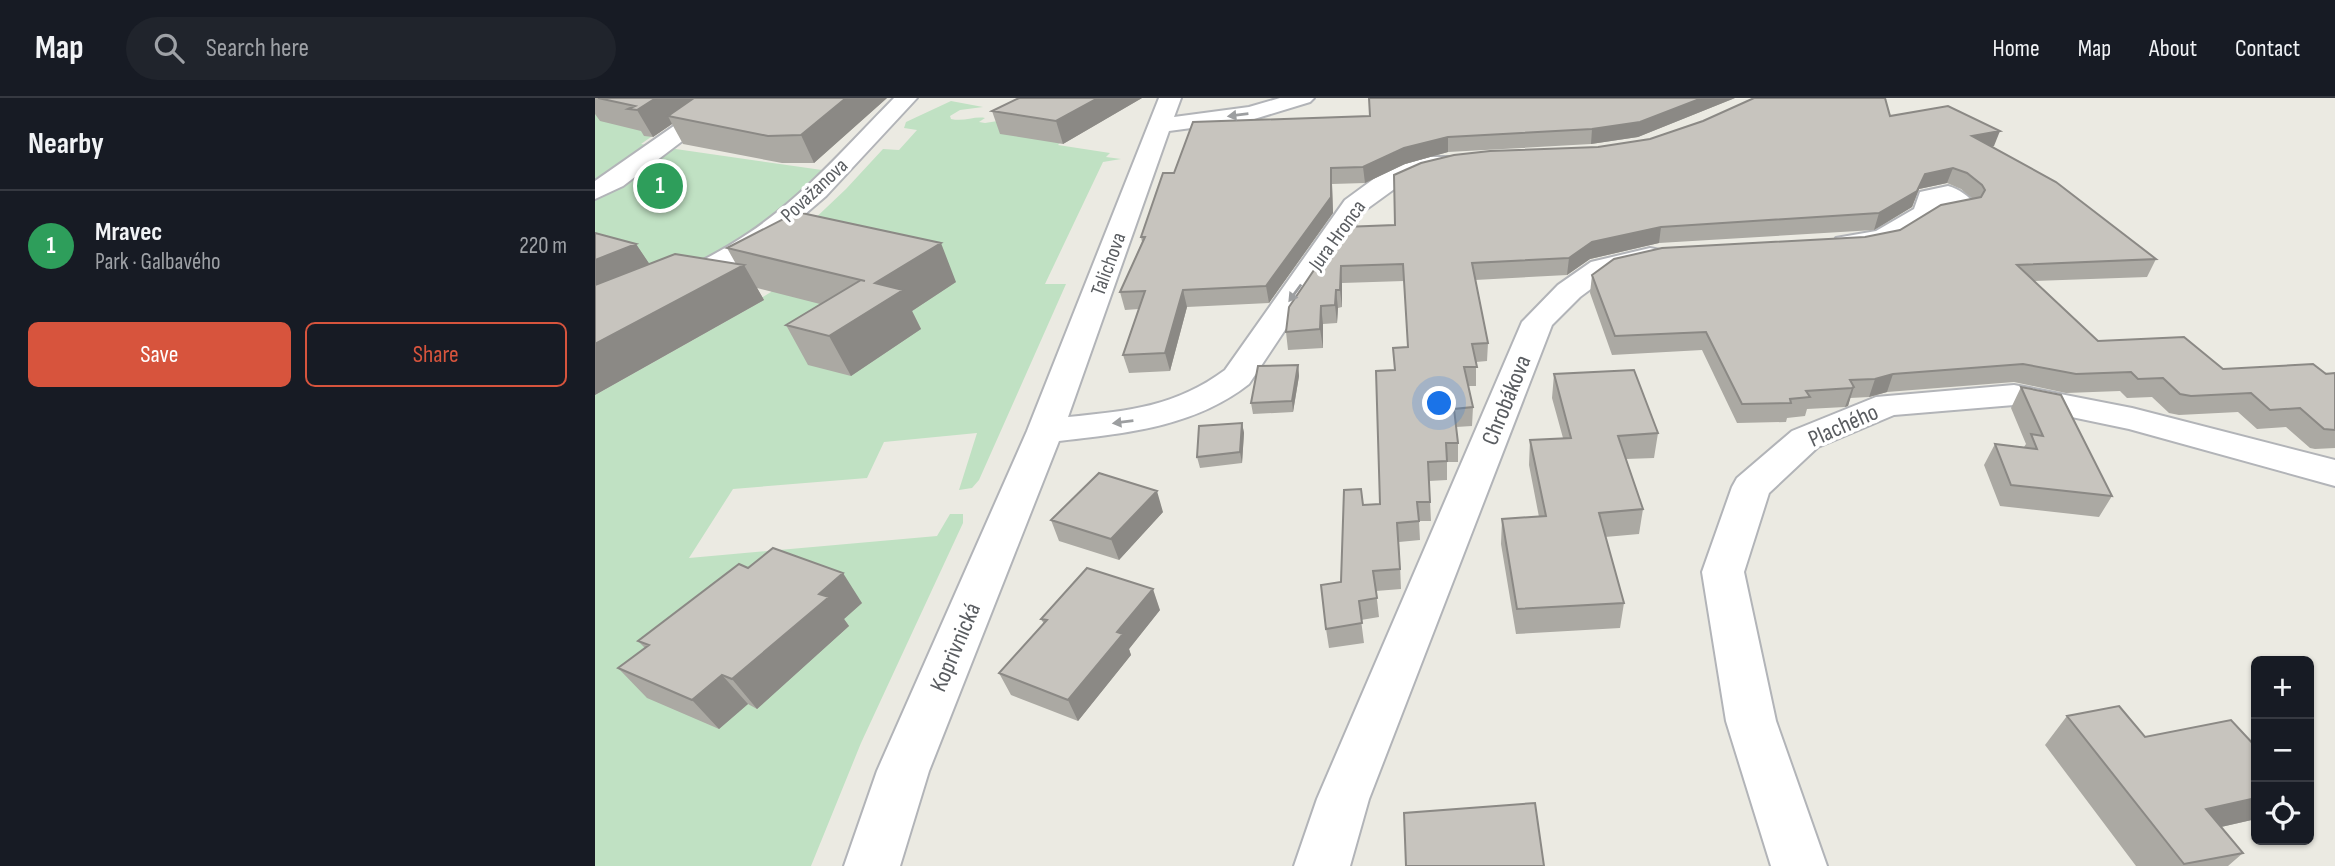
<!DOCTYPE html>
<html lang="en">
<head>
<meta charset="utf-8">
<style>
	:root { --surface:#171b24; --page:#20242c; --text:#f1f3f6; --muted:#9ea1a6; --line:#363941; --accent:#d7543d }
	body { margin:0; font-family:"Sofia Sans Condensed",sans-serif; background:var(--page); color:var(--text) }
	.controls { position:absolute; right:21px; bottom:21px; display:grid; overflow:hidden; border-radius:10px; box-shadow:0 2px 5px #0004 }
	.controls button { width:63px; height:63px; display:grid; place-items:center; padding:0; border:0; border-bottom:2px solid var(--line); background:var(--surface); color:var(--text); font:35px sans-serif }
	.you { position:absolute; left:845px; top:306px; width:24px; height:24px; margin:-18px; border:5px solid #fff; border-radius:50%; background:#1a73e8; box-shadow:0 0 0 10px #1a73e833 }
	.badge { display:grid; place-items:center; width:46px; height:46px; border-radius:50%; background:var(--accent); color:#fff; font-size:23px; font-weight:700 }
	.pin { position:absolute; translate:-50% -50%; border:4px solid #fff; box-shadow:0 2px 7px #0006 }
	.list { margin:0; padding:0; list-style:none }
	h2 { display:flex; justify-content:space-between; align-items:center; height:91px; margin:0; padding:0 28px; font-size:30px }
	h2 small { font-size:23px; font-weight:400; color:var(--muted) }
	.list li { display:grid; grid-template-columns:46px 1fr auto; gap:21px; align-items:center; box-sizing:border-box; height:112px; padding:0 28px; border-top:2px solid var(--line) }
	.list b { display:block; font-size:26px; white-space:nowrap }
	.list p { margin:0; font-size:23px; white-space:nowrap; color:var(--muted) }
	.list em { font-size:23px; font-style:normal; color:var(--muted) }
	.actions { display:flex; gap:14px; padding:21px 28px }
	.actions a { flex:1; padding:16px 0; border:2px solid var(--accent); border-radius:10px; text-align:center; font-size:24px; color:var(--accent) }
	.actions .main { background:var(--accent); color:#fff }
	.icon { flex:none; width:38px; height:38px; fill:none; stroke:currentColor; stroke-width:2; stroke-linecap:round; stroke-linejoin:round }
	.map { position:relative; flex:none; width:1740px; height:768px; overflow:hidden }
	header { display:flex; align-items:center; gap:42px; box-sizing:border-box; height:98px; padding:0 35px; background:var(--surface); border-bottom:2px solid var(--line) }
	header strong { font-size:33px }
	nav { display:flex; gap:38px; margin-inline-start:auto; font-size:24px }
	.search { width:490px; height:63px; background:var(--page); display:flex; align-items:center; gap:18px; box-sizing:border-box; padding:0 24px; border-radius:38px; color:var(--muted); font-size:26px }
	main { display:flex }
	aside { flex:1; background:var(--surface) }
	.map>svg:first-child { display:block }
</style>
</head>
<body>
<header>
<strong>Map</strong>
<div class="search"><svg class="icon" aria-label="search" viewBox="0 0 24 24"><circle cx="10" cy="10" r="6"/><path d="M15 15l6 6"/></svg>Search here</div>
<nav><a>Home</a><a>Map</a><a>About</a><a>Contact</a></nav>
</header>
<main>
<aside>
<h2>Nearby<small></small></h2>
<ul class="list">
<li><span class="badge" style="background:#2e9e5b">1</span><div><b>Mravec</b><p>Park · Galbavého</p></div><em>220 m</em></li>
</ul>
<div class="actions"><a class="main">Save</a><a>Share</a></div>
</aside>
<div class="map">
<svg width="1740" height="768" viewBox="0 0 1740 768">
	<rect width="100%" height="100%" fill="#ebeae2"/>
	<path fill="#c0e1c3" d="M0 0H111L46 46 227 72 157 138 0 213Z
		M356 3 388 9 365 12 355 18 356 21C369 24 379 18 390 20L384 24 390 25 427 19 465 45 463 47 515 55 511 59 526 61 508 64 450 186H471L384 382 377 390 364 392 382 335 289 344 272 380 138 391 94 460 342 438 355 416H368V425L266 645 216 768H0V297L165 204 161 203 176 194 212 128 251 91 288 51 304 52 322 32 309 30 311 24Z"/>
	<g fill="none" stroke-linecap="round" stroke-linejoin="round">
		<g stroke="#b2b4b8" stroke-width="4">
			<path id="minor" d="M119 0H144L28 88 0 101V83Z
				M299 0H322L231 98 174 147 94 191 0 230V210C52 188 107 167 154 135 209 98 253 47 299 0Z
				M564 0H586L579 19 654 9 685 0H719L715 4 656 22 574 33 473 319C533 313 580 309 630 272L750 102 780 80 803 68 835 59H856L860 64 856 69 832 74 809 84 769 113 654 286C599 329 532 335 464 343L334 673 305 768H249L282 673 432 333Z
				M1353 88C1364 91 1374 98 1381 108L1377 114 1339 121 1299 146 1251 154 1241 152 1237 146 1241 140 1281 133 1319 111 1325 94Z
				M1055 150 1065 152 1069 158 1065 164 1016 176 985 199 957 227 774 701 755 768H699L722 701 927 224 963 187 996 164Z
				M1419 287 1537 310 1740 362V388L1534 331 1419 307 1299 317 1223 349 1174 395 1149 474 1181 623 1232 768H1176L1131 623 1107 474 1137 389 1142 380 1197 333 1281 299Z"/>
		</g>
		<use href="#minor" fill="#fff" fill-rule="evenodd"/>
	</g>
	<path fill="#aba9a3" d="M0 0H292L219 65H187L88 46 77 26 58 39 49 38 46 33 5 23 0 16Z
		M547 0 468 46 405 36 397 13Z
		M1140 0 1043 39 996 46 853 54 810 66 770 85 737 86 738 115 674 205 592 209 575 273 534 275 528 257 544 211 530 212 525 194 547 144 546 139 579 75 775 18Z
		M1295 18 1399 48 1396 49 1561 161 1552 179 1439 183 1503 243 1628 271 1740 275V350L1720 351 1715 350 1691 329 1662 331 1643 314 1584 317 1574 315 1557 299 1532 300 1525 293 1471 295 1419 284 1292 294 1274 299 1255 300 1253 308 1250 309 1212 311 1210 318 1192 320 1191 324 1142 325 1107 252 1017 257 995 195 997 177 1270 139 1305 132 1378 101 1366 91 1352 85 1324 91 1317 109 1279 132 1064 145 995 161 972 177 880 182 893 245 892 263 881 264V288H873L878 309 877 328 861 329 863 345V364H852V382L834 383 836 423H824L825 442 804 444 806 491 781 493 784 519 766 522 769 545 734 550 731 531 746 484 768 407 785 406 800 272 813 249 809 183 747 185V209L743 210 742 225 728 226V250L693 252 691 234 748 129 800 127 1003 49 1055 41 1108 23Z
		M0 135 41 146 54 166H141L132 150 361 184 317 213 326 231 256 278 213 267 191 227 225 206 162 190 169 202 0 297Z
		M703 267 704 278 698 314 658 316 656 305Z
		M959 276 1063 335 1059 360 1031 361 1048 411 1044 436 1010 439 1029 505 1025 530 921 536 906 446 907 421 944 419 934 367 935 342 968 340 957 300Z
		M1426 289 1517 398 1504 419 1405 408 1389 367 1400 346 1429 349 1431 346 1416 310Z
		M647 325 649 335 647 365 605 370 602 359Z
		M568 414 524 462 464 443 456 422Z
		M153 470 267 505 249 521 254 528 162 611 153 606 124 631 52 600 23 570 50 550 43 543Z
		M565 512 534 551 536 557 483 623 416 597 404 575 449 526 446 521Z
		M1472 618 1550 639 1661 649V721L1626 729 1648 755 1633 768H1541L1450 647Z"/>
	<path fill="#8b8985" d="M61 0H114L73 18 77 26 58 39 42 12Z
		M251 0H292L219 65 206 37Z
		M503 0H547L468 46 461 23Z
		M1107 0H1140L1043 39 996 46 997 31Z
		M1405 33 1399 48 1372 53 1377 38Z
		M853 39V54L810 66 770 85 768 69 809 50Z
		M736 70 737 86 738 115 674 205 671 188Z
		M1358 70 1352 85 1324 91 1317 109 1279 132 1284 115 1330 76Z
		M1066 129 1064 145 995 161 972 177 974 160 997 144Z
		M346 145 361 184 317 213 326 231 256 278 234 238 280 185Z
		M41 146 64 180 0 207V162Z
		M149 167 169 202 0 297V246Z
		M746 168 747 185V209L745 192Z
		M588 192 592 209 575 273 570 255Z
		M741 192 743 210 742 225 740 207Z
		M726 208 728 226V250L725 231Z
		M703 267 704 278 698 314 697 303Z
		M1298 276 1292 294 1274 299 1280 281Z
		M1259 289 1253 308 1250 309 1257 290Z
		M647 325 649 335 647 365 645 354Z
		M562 393 568 414 524 462 516 441Z
		M248 475 267 505 249 521 254 528 162 611 137 581 224 496Z
		M558 491 565 512 534 551 536 557 483 623 473 602 522 534Z
		M127 577 153 606 124 631 97 602Z
		M1661 700V721L1582 739 1611 711Z"/>
	<path fill="#c7c4be" stroke="#8b8985" stroke-width="2" d="M3 0H61L42 12 33 11 40 8Z
		M99 0H251L206 37 173 38 73 18Z
		M424 0H503L461 23 397 13Z
		M774 0H1107L1045 24 997 31 853 39 809 50 768 69 736 70V99L671 188 588 192 570 255 528 257 550 193 525 194 550 139H546L568 75H579L598 24 775 18Z
		M1159 0H1290L1295 18 1353 8 1405 33 1377 38 1461 84 1561 161 1422 167 1503 243 1589 239 1628 271 1718 266 1731 276 1740 275V332L1729 331 1705 310 1675 312 1656 295 1596 298 1585 296 1568 280 1543 281 1536 274 1481 276 1428 266 1298 276 1280 281 1255 282 1259 289 1257 290 1211 293 1215 299 1195 301 1196 305 1147 306 1111 234 1020 238 997 177 1019 161 1067 150 1270 139 1305 132 1346 107 1386 99 1390 92 1387 87 1372 75 1358 70 1330 76 1322 93 1284 115 1066 129 997 144 974 160 877 165 893 245 877 246 882 269H869L878 309 859 311 863 345H851L852 363 833 364 835 404H822L824 423 802 425 805 471 778 473 782 500 764 503 767 525 731 531 726 487 746 484 749 392 766 391 768 407 785 406 781 273 800 272 798 250 813 249 808 166 746 168 745 192H741L740 207 726 208 725 231 691 234 694 209 748 129 800 127 799 77 826 65 859 57 895 53 1003 49 1055 41 1108 23Z
		M202 114 346 145 280 185 308 192 234 238 191 227 266 182 270 183 132 150Z
		M0 135 41 146 0 162Z
		M80 156 149 167 0 246V187Z
		M703 267 697 303 656 305 663 268Z
		M1039 272 1063 335 1023 338 1048 411 1004 415 1029 505 922 511 907 421 951 418 935 342 976 340 959 276Z
		M1426 289 1466 297 1517 398 1416 387 1400 346 1442 351 1436 336 1448 338Z
		M647 325 645 354 602 359 604 328Z
		M504 375 562 393 516 441 456 422Z
		M178 450 248 475 224 496 234 499 137 581 127 577 97 602 23 570 54 547 43 543 144 466 153 470Z
		M492 470 558 491 522 534 528 536 473 602 404 575 452 522 446 521Z
		M1524 608 1550 639 1636 622 1661 649V700L1611 711 1648 755 1589 766 1472 618Z
		M940 705 949 768H811L809 715Z"/>
	<defs><path id="oneway-solid" d="M-6-.8H1V-3.2L6.5 0L1 3.2V.8H-6Z" transform="scale(1.75)"/></defs>
	<g fill="#9c9ea0">
		<use href="#oneway-solid" transform="translate(643 17) rotate(173)"/>
		<use href="#oneway-solid" transform="translate(700 195) rotate(126)"/>
		<use href="#oneway-solid" transform="translate(528 324) rotate(173)"/>
	</g>
	<g text-anchor="middle" stroke-width="7" stroke-linejoin="round" paint-order="stroke">
		<g font-size="21" fill="#5a5d61" stroke="#fff">
			<text transform="translate(219 92) rotate(-43)" y="7">Považanova</text>
			<text transform="translate(742 137) rotate(-54)" y="7">Jura Hronca</text>
			<text transform="translate(513 166) rotate(-70)" y="7">Talichova</text>
		</g>
		<g font-size="24" fill="#5a5d61" stroke="#fff">
			<text transform="translate(911 302) rotate(-68)" y="8">Chrobákova</text>
			<text transform="translate(1248 327) rotate(-24)" y="8">Plachého</text>
			<text transform="translate(360 549) rotate(-67)" y="8">Koprivnická</text>
		</g>
	</g>
</svg>
<div class="controls">
<button>+</button>
<button>−</button>
<button><svg class="icon" aria-label="locate" viewBox="0 0 24 24"><circle cx="12" cy="12" r="6"/><path d="M12 2v4M12 18v4M2 12h4M18 12h4"/></svg></button>
</div>
<div class="you"></div>
<div class="pin badge" style="left:65px;top:88px;background:#2e9e5b">1</div>
</div>
</main>
</body>
</html>
